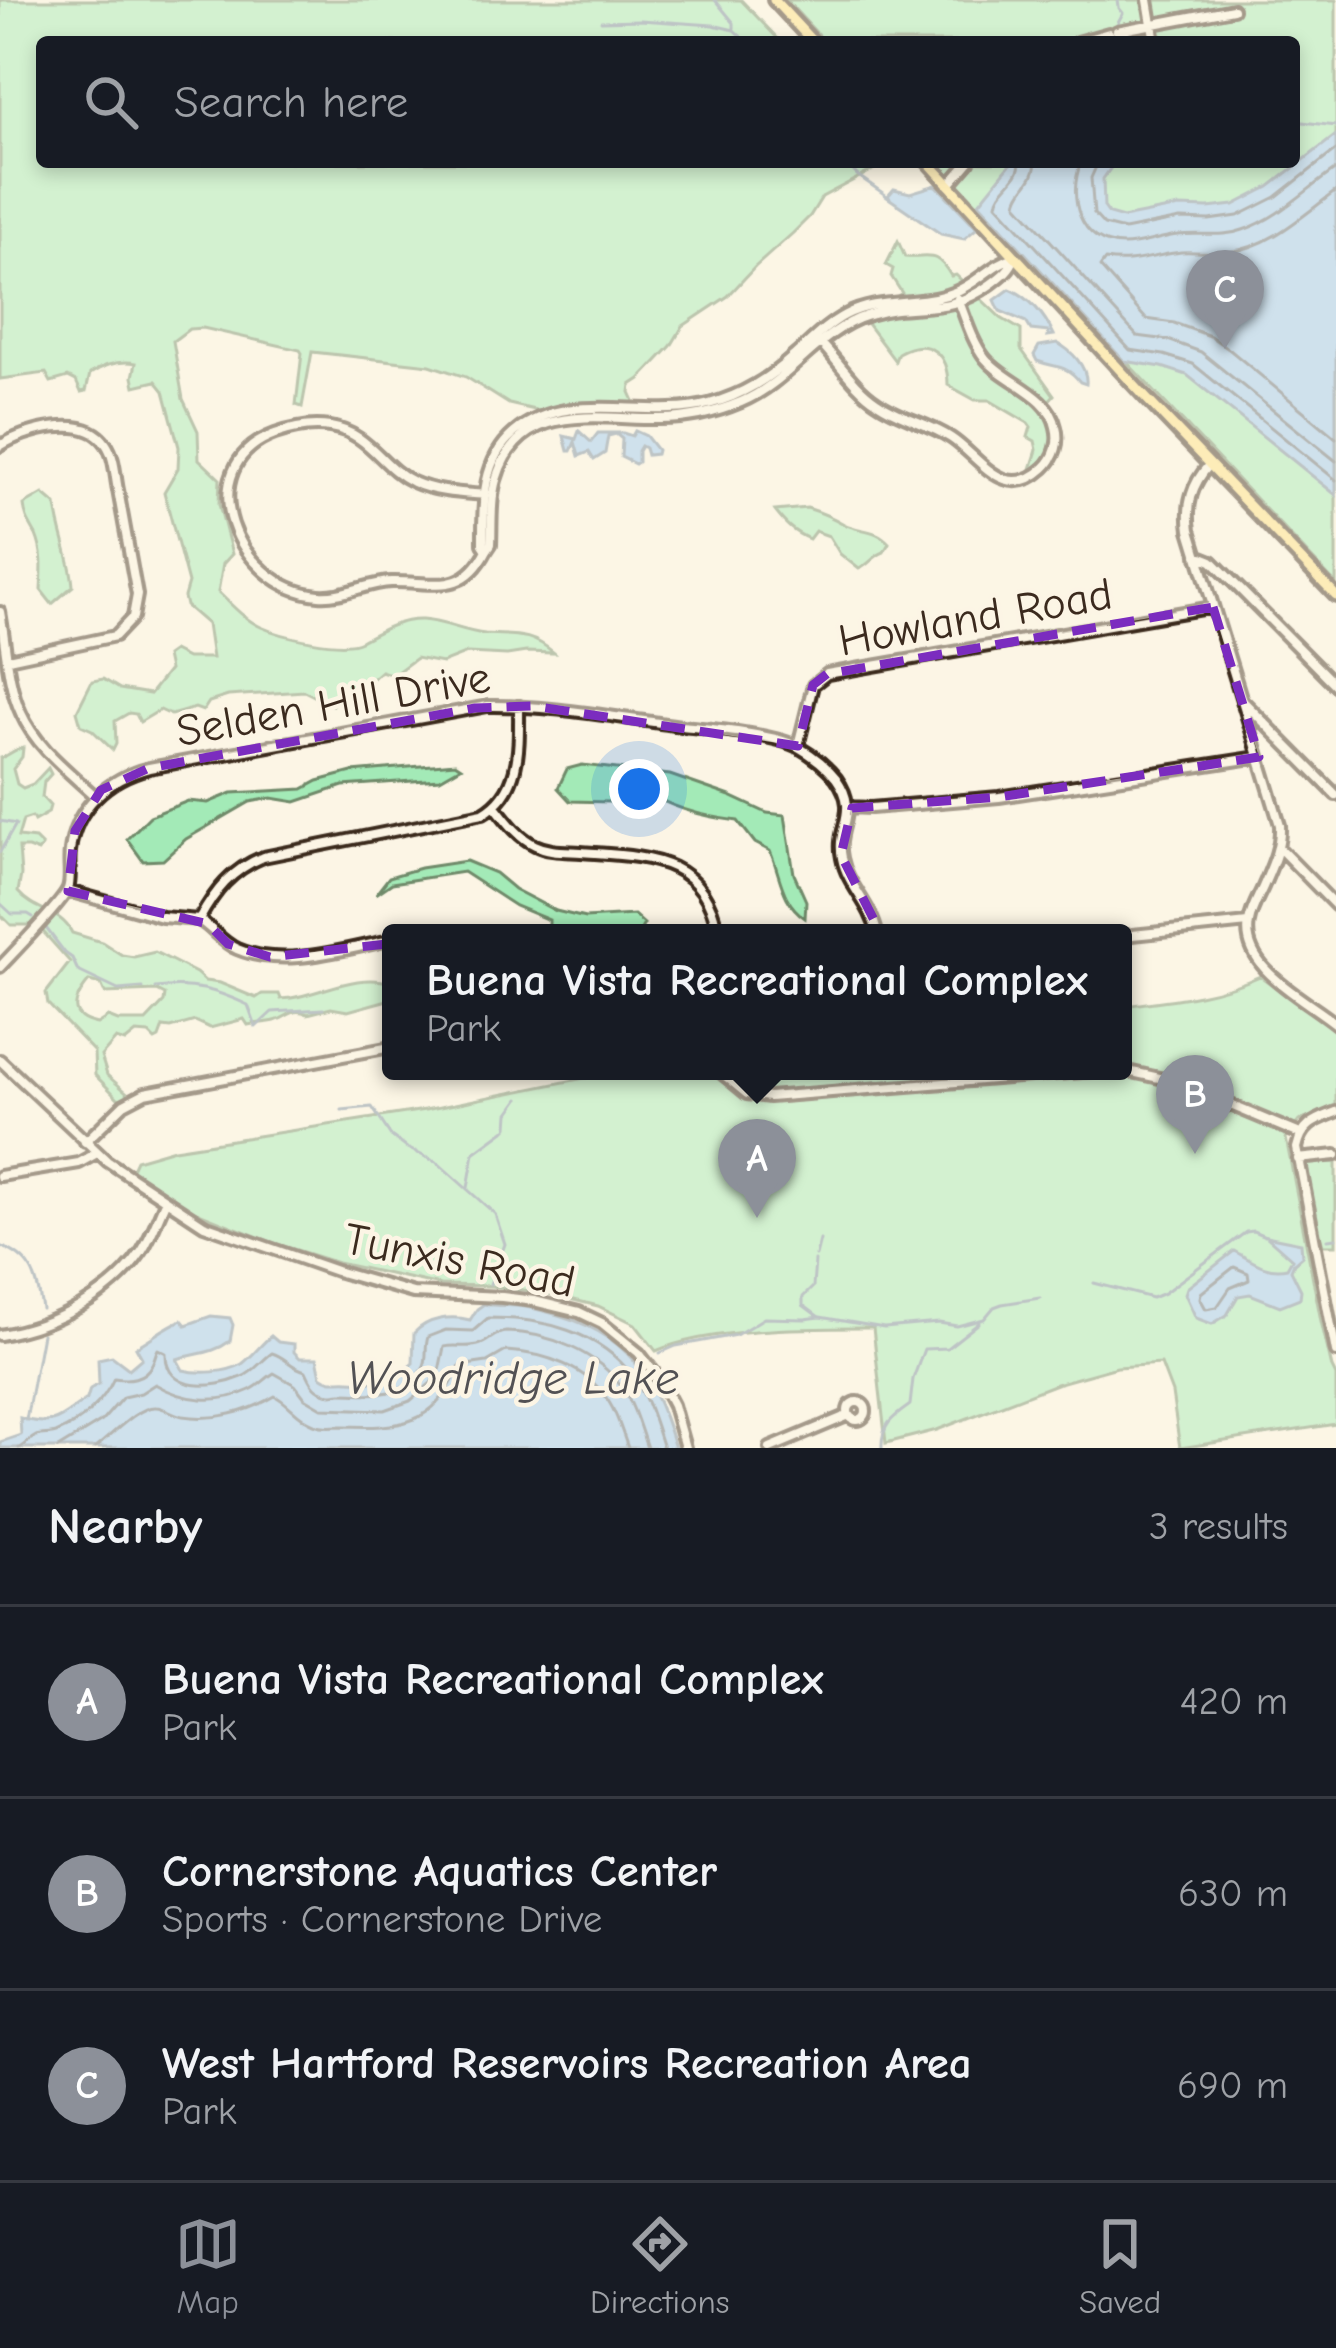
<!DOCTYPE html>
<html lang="en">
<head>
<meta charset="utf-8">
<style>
	:root { --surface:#171b24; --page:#20242c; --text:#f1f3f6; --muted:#9ea1a6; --line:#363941; --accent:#8c9099 }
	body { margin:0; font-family:"Comic Neue",sans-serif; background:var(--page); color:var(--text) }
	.you { position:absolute; left:639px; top:789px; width:42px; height:42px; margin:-30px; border:9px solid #fff; border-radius:50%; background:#1a73e8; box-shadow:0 0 0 18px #1a73e833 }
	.badge { display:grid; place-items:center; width:78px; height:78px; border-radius:50%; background:var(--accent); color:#fff; font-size:39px; font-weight:700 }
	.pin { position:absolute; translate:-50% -99px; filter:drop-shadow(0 3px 6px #0008) }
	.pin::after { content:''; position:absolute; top:63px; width:42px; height:36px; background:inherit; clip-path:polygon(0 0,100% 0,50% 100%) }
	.popup { position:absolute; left:382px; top:924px; width:750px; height:156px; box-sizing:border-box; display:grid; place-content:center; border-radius:12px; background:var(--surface); filter:drop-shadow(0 3px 9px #0005); font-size:39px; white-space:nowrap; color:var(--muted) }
	.popup b { font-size:45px; color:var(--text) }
	.popup::after { content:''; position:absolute; left:50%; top:100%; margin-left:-24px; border:24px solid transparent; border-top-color:var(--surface) }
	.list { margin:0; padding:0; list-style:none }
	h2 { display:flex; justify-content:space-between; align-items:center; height:156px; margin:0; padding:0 48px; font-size:51px }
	h2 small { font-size:39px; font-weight:400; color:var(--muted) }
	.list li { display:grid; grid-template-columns:78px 1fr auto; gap:36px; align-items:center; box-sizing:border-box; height:192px; padding:0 48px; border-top:3px solid var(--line) }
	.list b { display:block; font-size:45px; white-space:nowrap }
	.list p { margin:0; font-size:39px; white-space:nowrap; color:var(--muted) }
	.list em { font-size:39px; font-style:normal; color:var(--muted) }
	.icon { flex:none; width:66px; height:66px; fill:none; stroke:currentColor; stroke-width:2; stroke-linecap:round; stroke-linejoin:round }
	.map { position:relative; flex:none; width:1336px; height:1448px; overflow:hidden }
	.search { position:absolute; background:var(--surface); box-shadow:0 6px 18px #0003; left:36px; right:36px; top:36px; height:132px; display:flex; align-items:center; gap:30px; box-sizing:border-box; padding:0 42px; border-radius:12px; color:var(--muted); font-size:45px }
	.sheet { height:732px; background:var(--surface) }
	nav { display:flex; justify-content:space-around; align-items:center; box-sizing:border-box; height:168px; border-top:3px solid var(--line); background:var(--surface); font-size:33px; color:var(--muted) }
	nav a { display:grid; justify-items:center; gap:6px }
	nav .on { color:var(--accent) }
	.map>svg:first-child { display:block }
</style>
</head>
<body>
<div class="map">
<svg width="1336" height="1448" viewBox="0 0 1336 1448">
	<rect width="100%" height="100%" fill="#fcf5e5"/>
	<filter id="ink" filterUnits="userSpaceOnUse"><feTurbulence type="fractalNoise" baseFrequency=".00833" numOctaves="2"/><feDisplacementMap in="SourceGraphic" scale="24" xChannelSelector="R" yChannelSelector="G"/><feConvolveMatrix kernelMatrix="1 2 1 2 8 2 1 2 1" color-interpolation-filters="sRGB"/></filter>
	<g filter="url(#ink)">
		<path fill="#a3eab7" stroke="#6f8a6a" stroke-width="3" fill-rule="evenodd" d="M0 0H741L781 42H42V162H888L822 197 810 216 793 233 755 267 728 296 683 326 671 346 640 379 631 385 630 392 635 403H566L539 411 509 404 466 377 430 365 312 352 302 407 296 405 302 353 300 350 203 328 189 329 173 341 183 399 198 431 199 459 220 479 219 504 232 554 223 564 218 592C231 604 245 620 261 627 281 636 342 651 361 641 380 631 399 619 422 620 443 621 464 632 485 634 515 636 530 632 554 653L526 652 507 655 467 653 442 663 416 658 393 675 381 671 365 685 338 696 332 705 304 691 228 696 209 702 203 711 195 708 171 715 160 710 140 722 136 714 129 713 115 721 116 744 113 750 92 730 81 725 77 711 92 681 103 679 120 689 150 694 169 670 166 656 173 651 187 658H212L207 624 186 606 184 597 188 583 164 492 178 468 179 447 164 391 156 381 135 386 133 377 136 363C120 360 104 365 90 374L86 391 81 392 76 381 68 377 51 382 46 373 0 379Z
			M786 0H1336V584L938 162H1294V42H825Z
			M898 241 905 257C930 259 935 249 951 276L956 275 1001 318 1021 330V349L1054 395 1045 405 1052 415 1055 452 1036 476 1031 469 1037 450 1035 441 1028 437 1031 427 1028 423 989 400H975L948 385C948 354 929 336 898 353L895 361 862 317 897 310 896 297 902 293 891 276 893 269 886 265Z
			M43 494 56 505C59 533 71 558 73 586L52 604 41 590C42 571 44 554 36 535 30 524 25 518 24 505Z
			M807 508C820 512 832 517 844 524 860 532 876 528 889 543L884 552C873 556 870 564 859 569L840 554 829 536 815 531 809 539C793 532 785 524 775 511Z
			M23 748 22 757 13 769 17 784 23 788 33 784 48 768 51 774 44 782 42 797 50 806 48 813 34 821 32 817 23 820 18 837 35 839 42 846 38 852 28 848H19L21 875 18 892C36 913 60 909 72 933L102 942 122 955 134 957 155 952 196 973 205 981 220 983 256 998 262 994H279L281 999 291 998C323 993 359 972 391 983V999L348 1011 331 1008 308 1014C291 1007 290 1017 275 1021 267 1023 257 1023 248 1025L244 1019 210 1028 195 1021 171 1028 163 1027 159 1038 155 1040 149 1034 136 1033 125 1042 116 1039 101 1056 107 1075 133 1098 124 1104 95 1075 94 1052 48 1004 46 993 70 962 37 925H11L0 914V758C9 756 13 749 23 748ZM89 981 101 984 105 993 157 991 165 995 164 1002 146 1021H118L108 1017 97 1024C67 1018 73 1000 89 981Z
			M455 763 461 767 440 779 343 786 296 802 272 798 250 802 186 839 163 860 143 861 127 839 150 816 188 801 208 803 232 793 303 789 318 781 352 772Z
			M582 765 670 775 730 796 767 813 785 815 794 874 806 901 805 918C781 902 781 876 770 851L755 843 738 821C706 817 672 809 645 791L610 802 570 801 558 788 567 769Z
			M466 861 495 873 514 889 556 911 585 918 634 915 644 924 639 933H549V920L515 906 463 872 392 883 376 894 389 877 420 868Z
			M1260 976 1336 1032V1107L1299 1121 1286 1138 1321 1321 1332 1368 1336 1376V1424L1180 1448 1172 1393 1161 1364 1117 1367 1056 1384 937 1430 886 1443 873 1328C811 1328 713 1327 656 1351L635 1324 598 1306 546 1293 491 1286 440 1285 338 1263 274 1243 176 1204 141 1177 130 1173 136 1160 174 1149 425 1110 584 1078 632 1071H1123V1006C1171 1000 1216 996 1260 976Z
			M1336 1162V1245H1323L1314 1214 1307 1163Z"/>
		<path fill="#99c7f4" stroke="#73889e" stroke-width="3" d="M1336 135V495L1187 375 1162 367 1124 361 979 203 1012 162H1115L1103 179 1104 207 1109 214 1123 218 1179 207 1208 208 1234 205 1269 187Z
			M936 185 975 226 976 229 964 239 941 234 887 197 894 189 910 193Z
			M1010 289C1030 297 1045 316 1054 335L1048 336 1049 332 1031 330 1026 322 1000 311 995 300Z
			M1057 343C1071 350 1088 367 1086 384L1080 382C1066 364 1056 368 1037 361L1034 355 1039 346Z
			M579 431 591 442 598 433H623L632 436 635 431 646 436 657 450 656 454 647 455 645 448 641 446 638 451V462L635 464 621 457 622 439 616 434 608 436 605 453 594 460 589 452 579 456 575 442 571 451H568L564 436 576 439Z
			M1266 1236 1301 1243 1302 1256 1294 1263 1291 1270 1301 1290 1300 1298 1280 1306 1250 1294 1238 1296 1227 1315 1212 1324 1196 1318 1185 1294 1187 1288 1234 1251C1251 1260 1267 1273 1287 1268L1292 1259Z
			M484 1304C499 1307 515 1304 531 1308 620 1327 649 1362 675 1448H0V1442L21 1435 20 1418C56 1428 57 1419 87 1399L90 1389 99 1384 98 1359 112 1356 129 1369 142 1358 136 1347C153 1338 164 1327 182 1320L186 1325 211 1316 230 1318 233 1325 230 1341C213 1354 196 1353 177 1359L183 1370C199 1374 227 1373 242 1364 253 1356 261 1344 271 1336L278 1342 294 1344V1352L300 1358H317L321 1376C332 1384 336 1380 349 1381 375 1383 393 1383 413 1363L414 1333C428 1318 451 1315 470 1320L477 1309Z"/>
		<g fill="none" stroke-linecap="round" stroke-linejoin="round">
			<path stroke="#616974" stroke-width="3" d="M1020 162C1020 180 998 188 997 204L1130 350 1164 355 1193 364 1336 480
				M1036 162C1035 182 1018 189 1017 204L1137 336 1168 340 1201 352 1336 461
				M1081 162C1067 198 1079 244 1123 245 1141 245 1160 237 1178 235 1200 232 1222 238 1243 230 1279 218 1305 190 1336 169
				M1098 162 1091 178 1094 214 1104 225 1124 230 1180 219 1209 220 1238 216 1276 197 1336 150
				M1336 191C1303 215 1272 246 1229 252 1213 254 1197 251 1181 252 1155 255 1132 265 1105 260L1100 267 1146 319 1174 323 1210 336 1230 350 1336 438
				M1234 1267 1248 1273 1249 1280 1230 1288 1217 1307 1206 1309 1200 1298 1201 1293Z
				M19 1448C25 1445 30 1439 36 1436 42 1434 50 1435 56 1433 81 1423 104 1401 114 1378 128 1380 144 1380 152 1364 155 1359 155 1354 158 1349L166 1353C165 1393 214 1389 242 1377 254 1372 262 1360 272 1353 286 1357 291 1368 306 1371 310 1380 314 1389 323 1392 331 1396 334 1393 342 1393 370 1393 401 1400 421 1372 429 1361 424 1348 428 1337L446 1330 473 1331 488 1318C540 1318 601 1331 633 1377 648 1397 655 1424 663 1448
				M58 1448 102 1421 123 1397 141 1393 155 1384C184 1401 218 1405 250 1390 259 1386 266 1378 274 1373L295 1385 305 1398 322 1408 385 1410 410 1401 431 1383 439 1371 444 1347C456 1344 469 1349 481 1344 492 1340 493 1333 506 1332 547 1332 598 1353 622 1387 634 1405 640 1428 647 1448
				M95 1448C110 1437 139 1405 156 1407 164 1407 175 1415 183 1416 214 1421 249 1412 275 1396 289 1403 297 1418 314 1424 324 1428 332 1426 342 1426 402 1428 434 1426 460 1366L487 1362 506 1351C544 1353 588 1367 609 1402 618 1416 622 1432 628 1448"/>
			<path stroke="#73889e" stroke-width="3" d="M715 0 734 23V28
				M601 21 640 20 713 25 734 30 747 42
				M1107 42 1123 13 1119 8 1118 0
				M1294 121 1336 126
				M845 162 857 175 890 198
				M0 821 16 824 0 852
				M0 903 12 914H28L33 917
				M46 928 65 953 72 958 78 971 118 990 143 988
				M156 988C192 983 216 990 248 1005L256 1027 272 1012 323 1009
				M342 1110 372 1107 391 1136 407 1148 438 1163 495 1214 505 1244 490 1284
				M468 1188 474 1153 504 1131 508 1127 509 1113 519 1099
				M1328 1239 1336 1238
				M0 1246C33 1258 37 1278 42 1309
				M816 1256 820 1240
				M815 1261 813 1287 803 1297V1305L819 1317
				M1094 1283 1152 1298 1164 1293 1246 1232 1253 1231 1265 1236
				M660 1353 676 1346 736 1335 764 1318 805 1319 820 1317 884 1328 939 1323 957 1326 984 1319 994 1307 1002 1304 1040 1298
				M26 1420 42 1334
				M882 1448C881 1425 893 1417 910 1405L913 1379 924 1349 947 1348 979 1323"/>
			<g stroke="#3b2a1e" stroke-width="16">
				<path id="minor" d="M1148 0 1155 42
					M1117 31 1233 9
					M1077 42 1109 33
					M949 185 969 162
					M1015 257C1011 269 1002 276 991 284 945 318 916 300 869 315 818 330 790 382 741 402 715 413 688 419 660 419 598 420 519 399 496 480 490 500 492 523 491 544L487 550 483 544C483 505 481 461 514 433 569 387 645 421 709 404 743 395 769 378 795 355 811 341 826 325 845 315 879 297 918 306 952 293 976 285 992 263 1015 257Z
					M820 342C838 361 855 388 877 402 900 418 928 423 951 438 980 457 1005 504 1044 468 1055 458 1060 442 1056 427 1049 393 1005 383 985 358 972 341 966 319 958 299
					M0 446C25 430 86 413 106 444 115 457 115 476 118 490 124 525 131 560 137 595L133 617 115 636 8 659
					M1209 465C1192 484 1186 504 1190 530L1280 825C1281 848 1272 866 1263 887 1258 898 1251 910 1249 922 1240 969 1306 999 1336 1024
					M485 495C461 493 435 492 413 482 381 467 370 433 330 427 312 424 292 428 275 434 187 466 236 588 319 595 343 597 367 583 391 582 433 581 463 597 487 550
					M1197 555 1212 561 1336 686
					M0 612C6 644 7 683 21 713 36 747 68 771 95 796
					M1244 702 1336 795
					M798 746 813 685 827 674 1213 607
					M495 806C506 820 518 837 535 845 549 852 565 851 581 852 645 857 704 855 718 933
					M848 807 871 808 999 797 1259 757
					M1279 848 1336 906
					M68 891 162 917 199 920C215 891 231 870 263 857L483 813C522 791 519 746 519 706
					M199 920C213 928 221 942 237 949 284 969 343 949 391 940
					M1123 936 1248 923
					M0 967C13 953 63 902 68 889 72 878 68 863 70 851 75 807 109 778 149 768L488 706C553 705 617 718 682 726 711 729 776 734 800 748 812 755 827 767 836 778 861 813 835 826 842 858 847 885 871 904 877 933
					M0 1060 107 1161 204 1225 336 1271 413 1293 502 1297 534 1301 579 1312 602 1323 639 1353 660 1380 673 1405 685 1448
					M1123 1070 1173 1081 1300 1134
					M719 1071 747 1094 769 1097 1095 1071
					M1336 1112C1316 1120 1302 1124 1297 1148L1336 1352
					M85 1142 124 1104 145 1093 391 1047
					M1298 1159 1336 1155
					M0 1176 79 1163 97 1153
					M0 1335C53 1326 111 1297 142 1251 152 1235 158 1217 166 1200
					M848 1411a9 9 0 1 1 18 0a9 9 0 1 1-18 0Z
					M770 1448 849 1415"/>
			</g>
			<g stroke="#3b2a1e" stroke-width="18">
				<path id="major" d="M774 0 813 42
					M928 162 1146 398 1336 596"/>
			</g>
			<use href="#minor" stroke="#fcf5e5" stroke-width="8"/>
			<use href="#major" stroke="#fedf80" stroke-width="9"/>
		</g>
	</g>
	<path d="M0 0H1336V1448H0ZM1213 607 1259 757 999 797 852 808 841 855 874 920 880 962 725 980 504 1027 488 967 448 937 270 957 228 944 208 924 68 891 75 831 101 790 149 768 475 708 533 706 798 746 813 685 827 674Z" fill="#fcf5e5" fill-opacity=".55" fill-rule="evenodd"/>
	<path fill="none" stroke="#7b2cbf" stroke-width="9" stroke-dasharray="24 15" stroke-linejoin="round" d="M1213 607 1259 757 999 797 852 808 841 855 874 920 880 962 725 980 504 1027 488 967 448 937 270 957 228 944 208 924 68 891 75 831 101 790 149 768 475 708 533 706 798 746 813 685 827 674Z"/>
	<g text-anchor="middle" stroke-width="9" stroke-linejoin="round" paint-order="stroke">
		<g font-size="45" fill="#3b2a1e" stroke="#fcf5e5">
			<text transform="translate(975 616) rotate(-10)" y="16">Howland Road</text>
			<text transform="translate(333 703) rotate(-10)" y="16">Selden Hill Drive</text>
			<text transform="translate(460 1259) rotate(11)" y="16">Tunxis Road</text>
		</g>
		<g font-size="48" font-style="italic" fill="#525154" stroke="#fcf5e5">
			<text x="513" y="1394">Woodridge Lake</text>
		</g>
	</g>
</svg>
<div class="you"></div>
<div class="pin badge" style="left:757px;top:1218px">A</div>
<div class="popup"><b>Buena Vista Recreational Complex</b>Park</div>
<div class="pin badge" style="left:1195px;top:1154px">B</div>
<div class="pin badge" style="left:1225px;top:349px">C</div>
<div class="search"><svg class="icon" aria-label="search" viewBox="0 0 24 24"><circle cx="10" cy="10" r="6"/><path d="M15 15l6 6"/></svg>Search here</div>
</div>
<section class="sheet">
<h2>Nearby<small>3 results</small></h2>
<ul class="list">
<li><span class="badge">A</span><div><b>Buena Vista Recreational Complex</b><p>Park</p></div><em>420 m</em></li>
<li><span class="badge">B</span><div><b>Cornerstone Aquatics Center</b><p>Sports · Cornerstone Drive</p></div><em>630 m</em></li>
<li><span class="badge">C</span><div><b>West Hartford Reservoirs Recreation Area</b><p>Park</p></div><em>690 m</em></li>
</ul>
</section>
<nav>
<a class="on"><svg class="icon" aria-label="map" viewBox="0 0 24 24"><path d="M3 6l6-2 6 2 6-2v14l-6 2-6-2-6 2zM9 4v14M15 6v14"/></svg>Map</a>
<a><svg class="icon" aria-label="directions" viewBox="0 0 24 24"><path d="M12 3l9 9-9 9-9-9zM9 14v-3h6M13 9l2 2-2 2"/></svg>Directions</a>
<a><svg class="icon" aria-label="saved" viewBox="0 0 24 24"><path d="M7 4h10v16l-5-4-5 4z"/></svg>Saved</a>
</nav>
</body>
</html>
